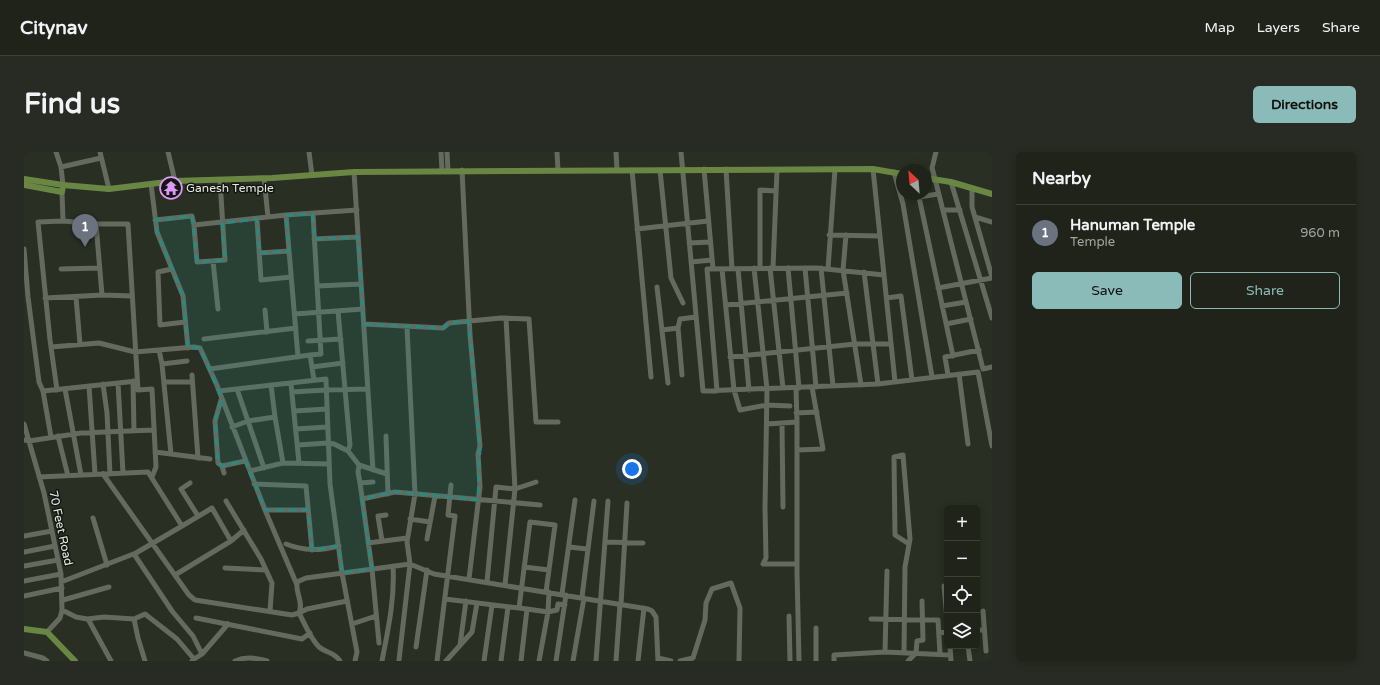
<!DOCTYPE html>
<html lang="en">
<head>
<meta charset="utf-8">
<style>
	:root { --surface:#1f231a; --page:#272b23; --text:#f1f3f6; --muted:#a1a4a2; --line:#3c4039; --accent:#8bbbb9 }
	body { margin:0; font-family:"Varela Round",sans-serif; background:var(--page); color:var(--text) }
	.controls { position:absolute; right:12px; bottom:12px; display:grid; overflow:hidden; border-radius:6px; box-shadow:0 2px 10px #0003 }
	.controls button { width:36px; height:36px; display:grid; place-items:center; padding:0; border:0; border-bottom:1px solid var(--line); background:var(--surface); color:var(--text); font:20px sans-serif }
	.compass { position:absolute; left:872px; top:12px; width:36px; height:36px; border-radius:50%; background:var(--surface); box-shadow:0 2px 10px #0003; rotate:334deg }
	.you { position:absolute; left:608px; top:317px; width:14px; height:14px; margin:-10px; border:3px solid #fff; border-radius:50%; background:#1a73e8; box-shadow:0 0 0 6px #1a73e833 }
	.badge { display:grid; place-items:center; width:26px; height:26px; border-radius:50%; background:var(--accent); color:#fff; font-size:13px; font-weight:700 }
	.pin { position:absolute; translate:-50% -33px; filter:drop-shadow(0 1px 2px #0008) }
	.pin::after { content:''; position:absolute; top:21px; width:14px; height:12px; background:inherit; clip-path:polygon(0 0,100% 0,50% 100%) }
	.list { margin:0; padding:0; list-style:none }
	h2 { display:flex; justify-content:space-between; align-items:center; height:52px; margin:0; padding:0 16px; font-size:17px }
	h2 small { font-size:13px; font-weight:400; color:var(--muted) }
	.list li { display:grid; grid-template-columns:26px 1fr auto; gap:12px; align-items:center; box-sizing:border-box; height:56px; padding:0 16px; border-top:1px solid var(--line) }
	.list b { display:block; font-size:15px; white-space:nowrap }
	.list p { margin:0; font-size:13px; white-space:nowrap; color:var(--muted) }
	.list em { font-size:13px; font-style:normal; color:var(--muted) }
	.actions { display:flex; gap:8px; padding:12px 16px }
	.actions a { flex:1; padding:9px 0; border:1px solid var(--accent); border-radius:6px; text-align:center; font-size:14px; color:var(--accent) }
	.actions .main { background:var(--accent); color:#111 }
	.icon { flex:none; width:22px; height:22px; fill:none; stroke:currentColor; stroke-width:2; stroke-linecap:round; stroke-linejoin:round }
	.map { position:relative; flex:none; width:968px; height:509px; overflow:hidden; border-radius:6px }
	header { display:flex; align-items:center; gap:24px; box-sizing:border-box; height:56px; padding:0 20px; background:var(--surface); border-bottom:1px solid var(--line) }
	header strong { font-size:19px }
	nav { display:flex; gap:22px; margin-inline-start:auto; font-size:14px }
	.intro { display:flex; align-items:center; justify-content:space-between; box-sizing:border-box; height:96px; padding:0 24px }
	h1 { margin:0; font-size:28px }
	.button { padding:10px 18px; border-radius:6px; background:var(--accent); color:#111; font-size:14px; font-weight:700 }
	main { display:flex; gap:24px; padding:0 24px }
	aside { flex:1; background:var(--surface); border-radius:6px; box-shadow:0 2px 10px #0003 }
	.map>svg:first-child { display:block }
</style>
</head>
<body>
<header>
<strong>Citynav</strong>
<nav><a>Map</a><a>Layers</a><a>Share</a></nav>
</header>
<div class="intro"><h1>Find us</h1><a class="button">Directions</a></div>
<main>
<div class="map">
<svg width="968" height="509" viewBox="0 0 968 509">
	<rect width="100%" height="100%" fill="#292f23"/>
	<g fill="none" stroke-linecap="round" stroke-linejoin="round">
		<path stroke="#646b5e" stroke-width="5" d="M32 0 37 15 39 33
			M76 0 85 37
			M144 0 151 29
			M285 0 288 23
			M417 0 418 19
			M423 0 424 19
			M533 0 534 18
			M592 0 593 18
			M657 0 679 239 854 232 954 220 968 294
			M912 0 908 16 911 27 959 217 968 215
			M37 15 77 6
			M680 17 689 117
			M702 17 708 117
			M438 18 446 183 456 294 454 302 456 335 445 427
			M608 18 627 225
			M636 18 647 126 659 151
			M330 20 349 318
			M870 20 879 52 908 225
			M240 26 244 65
			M927 30 968 166
			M127 32 133 80 159 144 164 196
			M948 36V55L968 125
			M914 42 895 45 929 204
			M919 58H936
			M262 63 274 205
			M951 65 968 70
			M233 67 237 128 267 125
			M131 68 168 64 170 73 262 63 333 58
			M39 69 72 72
			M170 73 173 110 201 108 196 28
			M613 77 684 69
			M805 83 856 84
			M822 83 819 118 837 233
			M290 87 334 85
			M665 91 686 90
			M0 97 4 145 15 230 19 239
			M235 101 265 99
			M189 109 194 157
			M667 110 688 108
			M730 116 743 237 741 356 742 406 739 412H773
			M736 116V38L752 39
			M746 116 759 236
			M749 116 753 18
			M764 116 775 236
			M781 116 792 235
			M797 116 809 234
			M37 117 75 116
			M148 117 134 120 136 173 161 170
			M698 117 710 238 716 258 743 253 766 254
			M714 117 725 238
			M804 117 811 17
			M840 120 854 232
			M860 123 871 230
			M293 134 337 132
			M633 135 644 231
			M914 136 968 126
			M78 143 72 72H104L114 238 128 237 132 315 128 325
			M52 145 56 192
			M21 146 79 143 108 144
			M863 146 877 144 888 228
			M702 153 823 141
			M918 154 942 150
			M241 158 243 180
			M314 159 326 293 324 299
			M271 162 339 157
			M340 172 419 176 425 171 477 166 505 167 512 270H534
			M922 172 947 167
			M638 178 654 176
			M180 187 272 176
			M284 189 317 187
			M27 195 75 191 111 200 170 195 176 196 192 231 241 358 273 433
			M135 198 138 212
			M286 203 297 202 289 62
			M706 205 831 192H867
			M288 215 319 211
			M186 217 286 203 290 228
			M935 222 944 292
			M168 223 174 306
			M658 223 654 176 656 167 672 165
			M924 223 921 205 955 198
			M109 229 110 279
			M140 230H168
			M94 231 99 321
			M79 232 83 261 86 322
			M267 232 275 311
			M247 233 251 265
			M65 234 71 322
			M41 237 57 323
			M213 237 240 316
			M33 238 26 188 14 70 39 69 38 40
			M195 239 302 227 306 332 318 421 333 500 331 509
			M693 239 683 117 792 116 860 123 849 17
			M268 240 302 238 344 237
			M197 248 191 269 194 311 198 314
			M270 259 303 257
			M772 261 793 260
			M773 270V420L775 509
			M758 271 759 355
			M0 272 20 341 37 422 38 458 36 466 23 480
			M743 272 773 270 772 236
			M208 275 224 269 251 265 259 311
			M272 277 303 275
			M34 284 44 324
			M362 284 364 342
			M27 285 19 239 113 229
			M0 288 5 289 57 281 129 278
			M274 293 304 291 310 292 324 299 335 313 363 322
			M773 298 799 297 788 235
			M131 300 186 307
			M147 302 138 212 163 209
			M335 313 334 320 336 331
			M226 319 259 311 305 312
			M200 321 198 314 221 309
			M79 322 165 443 171 448 268 463 275 461C280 450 271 441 273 430L282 426 386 412 410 422 624 457 628 459 632 465 634 509
			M15 325 124 320 158 374 112 401 37 430
			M349 330 336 331 348 417 355 491
			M166 331 157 337 174 364
			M230 332 282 334 288 398
			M338 347 371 340 516 353
			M202 349 237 407 248 431 246 459
			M241 358H284
			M69 366 83 413
			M386 367 406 370
			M0 384 28 379
			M403 387 411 344
			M207 389 220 378
			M358 389 354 364 362 363
			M581 390 619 391
			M344 391 383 386
			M262 392C280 399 295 399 315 394
			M545 395 563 397
			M0 400 31 394
			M110 402 148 459 169 484 178 502 170 507
			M0 414 34 408
			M500 415 525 418
			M201 416 242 418
			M151 423 207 389 188 356 158 374
			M0 429 37 422
			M463 430 472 335 491 337 512 330
			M481 433 491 337 482 166
			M920 434 923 467
			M538 442 551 348
			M0 444 38 436
			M558 445 570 349
			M421 447 495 456
			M39 448 85 435
			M597 452 603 351
			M503 457 524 460 533 458 534 452 541 453
			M38 458 52 465 63 467 80 465 110 467 121 462 153 487 170 507 168 509
			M959 459 962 499
			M765 464 766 509
			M172 466 278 487 286 481
			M64 467 87 509
			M110 467 114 486 121 509
			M847 467 914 468 916 502
			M328 472 352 464
			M792 476V509
			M953 478H959
			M915 481 923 480
			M436 493 442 449
			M926 494 927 509
			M944 494 946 509
			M392 495 403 418
			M861 500 863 419
			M0 501 19 506 23 509
			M880 501 881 415 886 387 879 303 870 305 871 383 885 392
			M178 502 204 472
			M634 506 647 509
			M375 508 386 412 383 390 391 342 383 175
			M211 509C222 504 231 506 243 509
			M316 509C311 500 302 501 295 495 286 486 281 472 275 461L283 457 323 449
			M358 509C364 478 371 446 369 414
			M413 509 431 364 424 363 427 333
			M422 509 448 480 453 451
			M460 509 468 453
			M477 509 484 455
			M497 509 503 457 495 456 506 370 531 373 522 440
			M515 509 524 460 525 440
			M532 509 542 443
			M549 509 560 446
			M572 509 584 349
			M592 509 596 452
			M614 509 620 456
			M656 509 669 506 681 468 682 451 688 437 707 431 716 456 715 509
			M810 509V503L861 500 926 503
			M884 509 892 501 893 489 899 488 898 449"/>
		<path stroke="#698743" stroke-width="6" d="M902 26 927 30 968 42
			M0 27 39 33 85 37 151 29 248 26 330 20 849 17 878 22
			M0 33 38 40 39 33
			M0 477 23 480 51 509"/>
	</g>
	<path fill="#2f877f" fill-opacity="0.2" stroke="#2f877f" stroke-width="3" stroke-dasharray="8 5" stroke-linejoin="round" d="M289 62 290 87 334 85 340 172 419 176 425 171 445 169 456 294 454 348 371 340 338 347 348 417 318 421 315 394 288 398 284 358H241L221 309 198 314 194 311 191 269 198 247 176 196H164L159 144 133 80 131 68 168 64 173 110 201 108 198 71 233 67 235 101 265 99 262 63Z"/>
	<defs>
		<g id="temple-ring" transform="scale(1.15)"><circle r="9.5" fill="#131611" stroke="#dc99f4" stroke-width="1.5"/><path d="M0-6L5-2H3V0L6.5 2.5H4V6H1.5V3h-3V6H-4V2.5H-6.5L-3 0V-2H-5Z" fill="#dc99f4"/></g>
	</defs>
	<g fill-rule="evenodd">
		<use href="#temple-ring" x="147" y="36"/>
	</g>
	<g text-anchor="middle" stroke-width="3" stroke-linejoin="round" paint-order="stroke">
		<g font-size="12" fill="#e5e9e1" stroke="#131611" text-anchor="start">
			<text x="162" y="40">Ganesh Temple</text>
		</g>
		<g font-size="12" fill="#e5e9e1" stroke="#131611">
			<text transform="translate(37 376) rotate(78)" y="4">70 Feet Road</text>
		</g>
	</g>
</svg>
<div class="controls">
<button>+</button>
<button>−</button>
<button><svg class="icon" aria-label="locate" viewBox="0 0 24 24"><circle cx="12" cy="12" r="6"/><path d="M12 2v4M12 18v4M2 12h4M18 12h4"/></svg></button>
<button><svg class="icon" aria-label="layers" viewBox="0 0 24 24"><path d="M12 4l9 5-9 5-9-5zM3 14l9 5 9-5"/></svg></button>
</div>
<svg class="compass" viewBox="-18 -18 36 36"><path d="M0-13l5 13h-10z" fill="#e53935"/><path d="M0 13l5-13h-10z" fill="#a1a4a2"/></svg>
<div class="you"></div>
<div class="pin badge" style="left:61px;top:95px;background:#6b7280">1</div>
</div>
<aside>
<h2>Nearby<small></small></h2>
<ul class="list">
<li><span class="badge" style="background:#6b7280">1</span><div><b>Hanuman Temple</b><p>Temple</p></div><em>960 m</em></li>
</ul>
<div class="actions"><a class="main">Save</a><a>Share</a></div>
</aside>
</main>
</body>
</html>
